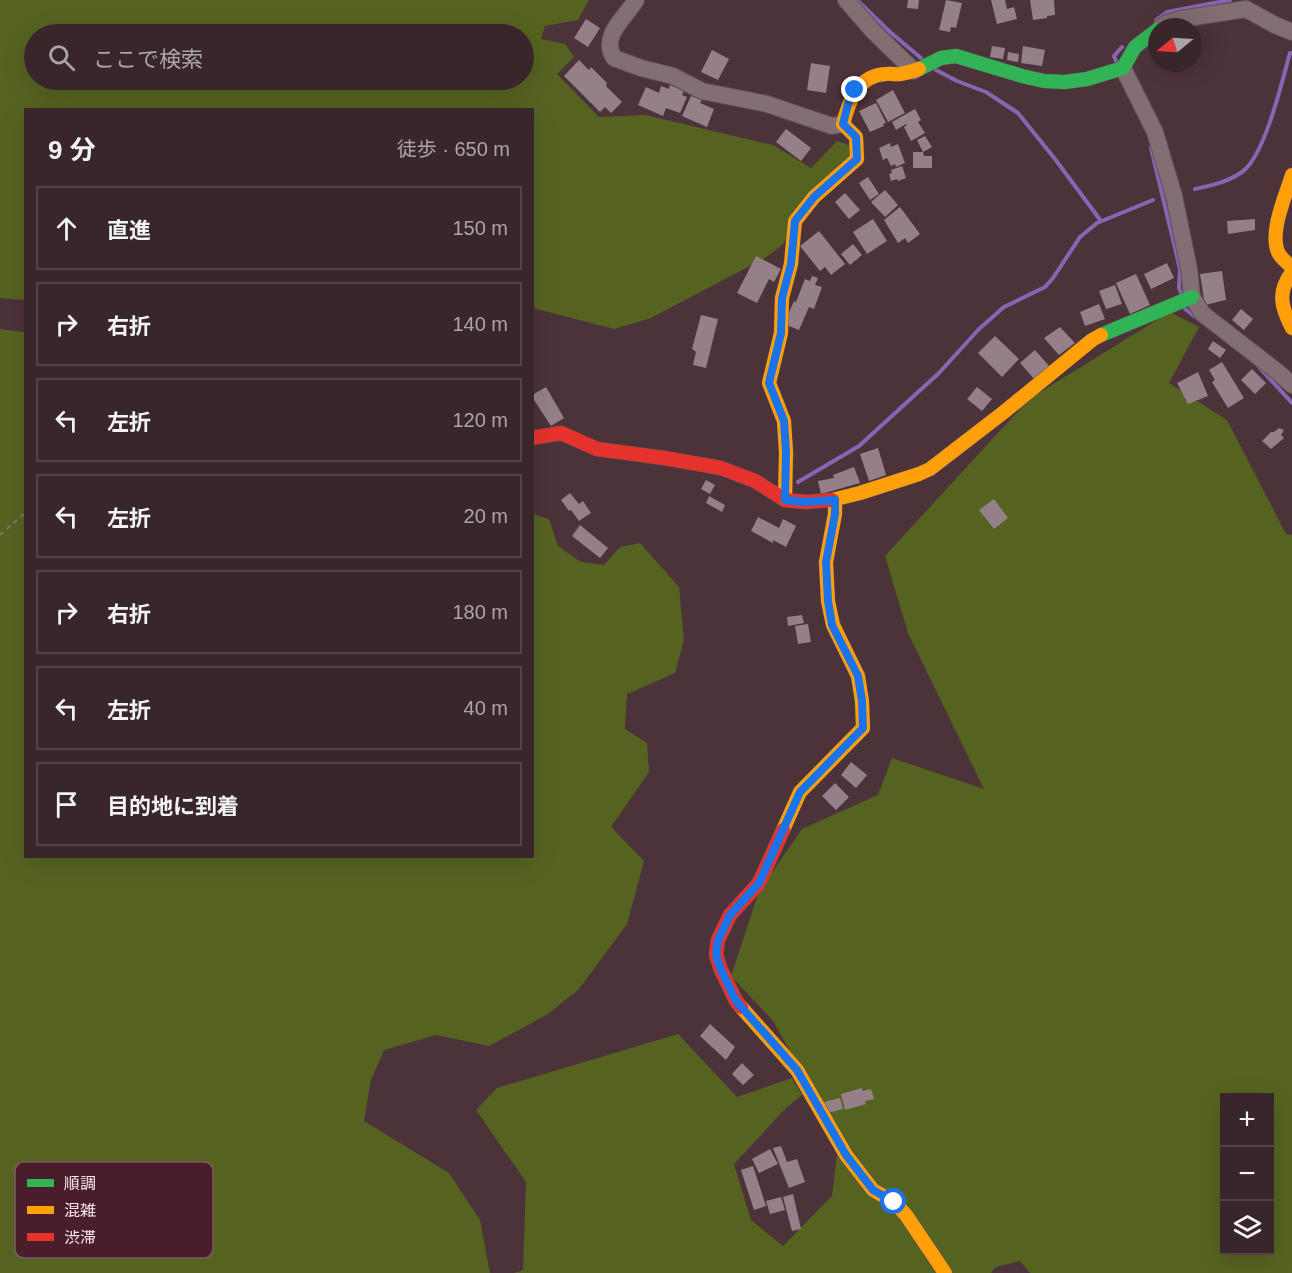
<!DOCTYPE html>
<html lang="ja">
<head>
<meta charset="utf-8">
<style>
	:root { --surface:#39262b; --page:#402e33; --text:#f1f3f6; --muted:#aba5a9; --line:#534347 }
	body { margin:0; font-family:Arial,"Noto Sans JP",sans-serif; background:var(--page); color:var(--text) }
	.controls { position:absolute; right:18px; bottom:18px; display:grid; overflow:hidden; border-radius:0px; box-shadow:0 6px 24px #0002 }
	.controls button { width:54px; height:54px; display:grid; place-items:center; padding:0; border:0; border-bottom:2px solid var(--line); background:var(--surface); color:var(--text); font:30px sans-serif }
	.compass { position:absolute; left:1148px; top:18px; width:54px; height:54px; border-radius:50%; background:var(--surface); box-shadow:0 6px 24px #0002; rotate:252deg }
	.stop { position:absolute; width:18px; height:18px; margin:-14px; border:4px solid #1a73e8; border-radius:50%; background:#fff }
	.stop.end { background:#1a73e8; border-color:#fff; box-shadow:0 2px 6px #0008 }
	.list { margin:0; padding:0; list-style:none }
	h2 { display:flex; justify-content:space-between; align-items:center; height:78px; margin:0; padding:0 24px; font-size:26px }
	h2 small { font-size:20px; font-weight:400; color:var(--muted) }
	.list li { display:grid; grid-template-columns:39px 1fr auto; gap:18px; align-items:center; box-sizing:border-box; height:84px; margin:0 12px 12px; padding:0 12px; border:2px solid var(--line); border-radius:0px }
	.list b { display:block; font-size:22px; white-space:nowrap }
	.list em { font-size:20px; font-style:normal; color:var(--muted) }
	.icon { flex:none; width:33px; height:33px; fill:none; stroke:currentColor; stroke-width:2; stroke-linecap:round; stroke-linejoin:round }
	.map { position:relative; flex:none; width:1292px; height:1273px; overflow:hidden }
	.search { position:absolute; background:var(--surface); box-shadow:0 6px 24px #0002; left:24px; top:24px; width:510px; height:66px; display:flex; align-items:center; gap:15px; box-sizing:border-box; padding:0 21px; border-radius:33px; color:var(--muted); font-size:22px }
	.panel { position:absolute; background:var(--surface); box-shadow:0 6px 24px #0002; left:24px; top:108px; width:510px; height:750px; border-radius:0px }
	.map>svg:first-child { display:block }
</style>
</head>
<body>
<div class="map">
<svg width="1292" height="1273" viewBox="0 0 1292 1273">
	<rect width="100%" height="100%" fill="#4c3239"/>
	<path fill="#566320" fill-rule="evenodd" d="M0 0H589L578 20 545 26 541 39 565 44 574 57 557 74 599 117 645 115 773 145 811 168 837 141 849 145 850 158 781 246 765 258 651 318 614 329 533 308 532 110H26L25 300 0 298ZM34 34H524V80H34Z
		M1170 312 1199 327 1169 383 1227 420 1286 534 1292 535V1273H1030L1020 1261 996 1267 991 1273H514L523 1270 526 1182 476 1110 497 1088 678 1034 737 1097 792 1078 802 1095 786 1108 734 1164 751 1220 783 1246 832 1196 839 1137 773 1021 731 976 759 891 802 829 878 795 892 758 984 789 908 633 885 556 1029 399ZM1224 1098H1270V1250H1224Z
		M0 329 23 332 26 333V856H532L533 514 549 519 558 546 581 562 604 565 620 547 640 543 679 587 684 640 675 673 627 694 625 729 647 743 649 772 611 827 644 861 627 924 579 989 548 1014 489 1046 436 1035 384 1050 371 1080 364 1121 449 1173 480 1220 490 1273H0Z"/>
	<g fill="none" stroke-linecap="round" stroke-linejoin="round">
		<path stroke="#8964b3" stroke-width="4" d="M857 0 890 32 921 58
			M1156 20 1167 12 1230 0
			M1116 61 1114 56 1122 47
			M936 70 957 81 986 92 1018 113 1055 159 1101 221
			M1151 148 1180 269 1179 288 1181 293
			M1195 189C1212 185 1228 182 1242 172 1265 156 1282 81 1290 53H1292
			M1185 309 1198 319
			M1258 366 1292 403
			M798 482 859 446 939 373 979 329 1004 307 1045 287 1053 278 1080 237 1097 223 1153 200"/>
	</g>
	<path fill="#958089" d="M908 0H919L918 9 907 8Z
		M946 0 962 3 956 28 951 27 950 32 939 30Z
		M991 0H1005L1007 9 1014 7 1017 19 997 24Z
		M1030 0H1054L1055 15 1047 16V18L1033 20Z
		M586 19 600 28 588 47 574 38Z
		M992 46 1005 48 1003 59 990 57Z
		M1023 46 1045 50 1042 66 1021 63Z
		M712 50 729 59 718 80 701 72Z
		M1008 52 1019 54 1018 62 1007 60Z
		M579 60 589 70 591 67 607 83 606 86 622 102 611 113 605 107 600 112 564 76Z
		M811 63 830 66 826 93 807 90Z
		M670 85 684 91 682 95 687 97 680 113 666 108 663 116 638 105 646 87 659 93 661 86 669 89Z
		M893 90 905 113 888 122 876 100Z
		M691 96 702 100 700 103 714 109 707 127 682 116Z
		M876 103 886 123 883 124 884 126 870 132 859 111Z
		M915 109 921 120 918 122 925 133 911 141 904 127 907 125 906 124 896 130 892 122Z
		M786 129 811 148 801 161 776 142Z
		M925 136 932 147 923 152 917 140Z
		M890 143 891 147 898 144 905 163 896 167 895 164 891 166 887 158 883 160 879 148Z
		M913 152H923L924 156H932V168H913Z
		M902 166 906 178 898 181 897 179 891 181 889 174 892 173 891 170Z
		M868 177 879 194 870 200 859 183Z
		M885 190 898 205 885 217 871 202Z
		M845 193 860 210 849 219 835 202Z
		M900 207 920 234 908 243 905 238 898 243 884 220Z
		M873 219 887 241 867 254 853 232Z
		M1255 219V230L1228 234 1227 221Z
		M819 231 845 264 831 275 825 267 820 271 800 246Z
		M853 244 862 255 850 265 841 254Z
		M756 256 781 269 774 282 769 279 757 303 737 293Z
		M1167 263 1174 278 1151 289 1144 274Z
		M1222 271 1226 300 1205 305 1200 274Z
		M1136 274 1150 305 1130 314 1116 283Z
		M812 276 818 278 815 285 822 287 814 309 809 307 799 330 784 324 794 301 796 302 805 279 810 281Z
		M1115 285 1122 304 1106 309 1099 291Z
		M1099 304 1105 319 1085 326 1080 312Z
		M1241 309 1253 319 1244 330 1232 320Z
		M701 315 718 319 706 368 693 365 696 352 692 349Z
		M1060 327 1075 343 1059 355 1044 338Z
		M995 336 1019 359 1002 377 978 353Z
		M1213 341 1226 350 1220 358 1208 349Z
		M1035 350 1050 367 1035 380 1020 363Z
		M1222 362 1244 398 1228 408 1212 382 1215 380 1209 370Z
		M1252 369 1266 383 1255 394 1241 380Z
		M1198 372 1208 396 1188 404 1177 383Z
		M546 387 564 418 551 426 532 397V395Z
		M977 387 992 399 982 411 967 399Z
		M1279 428 1284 430 1281 435 1284 438 1271 449 1262 441 1271 432H1274Z
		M878 448 886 475 869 481 860 454Z
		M854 467 860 483 821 494 818 481 834 478 833 475Z
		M706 480 715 485 710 494 701 489Z
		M570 493 579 504 583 501 591 513 579 521 571 510 569 511 561 500Z
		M709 496 725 505 722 512 706 503Z
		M994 499 1008 518 994 529 979 510Z
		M758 517 779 528 783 519 796 526 786 547 773 540V543L751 531Z
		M580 525 608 548 600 558 572 536Z
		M802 615 804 623 788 626 787 617Z
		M808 624 811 642 798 644 795 626Z
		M851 762 867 775 856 788 841 775Z
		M835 783 849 797 836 810 822 796Z
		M710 1024 735 1047 726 1060 700 1036Z
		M742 1063 754 1075 743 1085 732 1074Z
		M862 1088V1091L871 1089 874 1099 865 1101 866 1104 845 1110 841 1094Z
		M840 1098 843 1109 827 1113 824 1102Z
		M781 1146 787 1162 797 1159 805 1182 789 1188 773 1148Z
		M770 1149 778 1164 759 1173 752 1159Z
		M753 1166 766 1206 754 1210 741 1170Z
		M793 1194 801 1229 792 1231 783 1197Z
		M781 1197 785 1210 770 1214 766 1201Z"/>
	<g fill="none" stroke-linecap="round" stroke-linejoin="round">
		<g stroke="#645056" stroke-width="18">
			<path id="street" d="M636 0C625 18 600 36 614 58L641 68 673 76 702 91 767 104 832 126 843 124
				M846 0 873 31 914 71
				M1161 27 1167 23 1181 19 1246 9 1275 25 1292 32
				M1123 68 1155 132 1174 196 1189 269 1192 297 1203 314 1279 373 1292 385"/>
		</g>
		<g stroke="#645056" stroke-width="15">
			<path id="fast" d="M919 69 941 58 956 56 1022 76 1044 81 1065 82 1087 79 1123 68 1135 47 1157 30
				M1101 335 1192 297"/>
		</g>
		<g stroke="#645056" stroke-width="15">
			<path id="slow" d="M1292 175C1286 195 1268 234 1279 254 1282 259 1287 263 1292 267
				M1292 272C1277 292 1281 307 1292 328
				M785 500 786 452 784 421 769 383 781 333 782 298 791 264 795 221 814 197 857 159 856 137 843 124C849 101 858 75 886 74 891 73 896 75 900 74 907 73 913 71 919 69
				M832 500 860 493 919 474 930 469 1004 412 1092 340 1101 335
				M783 830 800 792 863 728 862 701 858 676 833 625 828 601 826 562 835 514V500
				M741 1007 797 1070 846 1155 873 1190 894 1202 906 1215 945 1273"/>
		</g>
		<g stroke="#645056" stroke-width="15">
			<path id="jam" d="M532 438 561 433 597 449 664 458 721 468 755 481 785 500 805 502 832 500
				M741 1007 736 1001 721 970 716 955 718 940 730 915 759 883 783 830"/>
		</g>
		<path stroke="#867378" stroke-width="2" stroke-dasharray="4.5 4.5" stroke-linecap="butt" d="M0 535 26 512"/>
		<use href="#street" stroke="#826e73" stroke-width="16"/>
		<use href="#fast" stroke="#30b455" stroke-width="14"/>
		<use href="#slow" stroke="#ff9f0a" stroke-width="14"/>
		<use href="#jam" stroke="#e5322d" stroke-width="14"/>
	</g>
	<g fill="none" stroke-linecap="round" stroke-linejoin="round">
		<path stroke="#1a73e8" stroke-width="8" d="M855 90 848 104 843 124 856 137 857 159 814 197 795 221 791 264 782 298 781 333 769 383 784 421 786 452 785 500 805 502 835 500V514L826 562 828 601 832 625 858 676 862 701 863 728 800 792 759 883 730 915 718 940 716 955 721 970 736 1001 797 1070 846 1155 873 1190 894 1202"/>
	</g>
	<rect x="15" y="1162" width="198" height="96" rx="9" fill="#4a1d2b" stroke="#7f5a65" stroke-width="1.5"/>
	<rect x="27" y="1179" width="27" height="8" fill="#30b455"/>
	<rect x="27" y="1206" width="27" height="8" fill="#ff9f0a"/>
	<rect x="27" y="1233" width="27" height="8" fill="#e5322d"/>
	<g font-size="16" fill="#fbe8ec">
		<text x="64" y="1189">順調</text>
		<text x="64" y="1216">混雑</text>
		<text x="64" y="1243">渋滞</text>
	</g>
</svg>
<div class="controls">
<button>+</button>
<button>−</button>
<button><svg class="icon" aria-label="layers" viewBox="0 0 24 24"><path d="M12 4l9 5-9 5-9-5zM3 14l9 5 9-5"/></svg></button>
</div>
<svg class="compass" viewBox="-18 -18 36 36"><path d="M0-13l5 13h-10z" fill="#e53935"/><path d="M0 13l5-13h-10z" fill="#aba5a9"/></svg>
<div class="stop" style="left:894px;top:1202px"></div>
<div class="stop end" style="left:855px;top:90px"></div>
<div class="search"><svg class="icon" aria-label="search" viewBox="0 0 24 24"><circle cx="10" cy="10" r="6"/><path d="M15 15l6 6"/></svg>ここで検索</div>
<section class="panel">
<h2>9 分<small>徒歩 · 650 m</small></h2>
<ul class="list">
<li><svg class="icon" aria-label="ahead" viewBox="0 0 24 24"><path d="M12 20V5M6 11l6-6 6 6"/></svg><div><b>直進</b></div><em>150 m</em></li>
<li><svg class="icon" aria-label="right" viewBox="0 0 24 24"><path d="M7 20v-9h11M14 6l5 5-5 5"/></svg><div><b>右折</b></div><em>140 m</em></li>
<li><svg class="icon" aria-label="left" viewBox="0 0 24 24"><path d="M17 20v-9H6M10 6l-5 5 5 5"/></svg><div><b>左折</b></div><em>120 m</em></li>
<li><svg class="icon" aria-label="left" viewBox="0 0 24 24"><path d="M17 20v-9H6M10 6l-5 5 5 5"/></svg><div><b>左折</b></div><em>20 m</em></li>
<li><svg class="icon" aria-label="right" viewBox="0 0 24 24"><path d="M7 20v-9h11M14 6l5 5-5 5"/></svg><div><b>右折</b></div><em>180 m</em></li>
<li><svg class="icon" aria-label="left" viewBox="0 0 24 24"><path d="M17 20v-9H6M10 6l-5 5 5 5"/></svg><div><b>左折</b></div><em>40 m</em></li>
<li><svg class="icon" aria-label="arrive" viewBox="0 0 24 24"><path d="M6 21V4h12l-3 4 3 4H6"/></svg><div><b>目的地に到着</b></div></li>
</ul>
</section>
</div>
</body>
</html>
